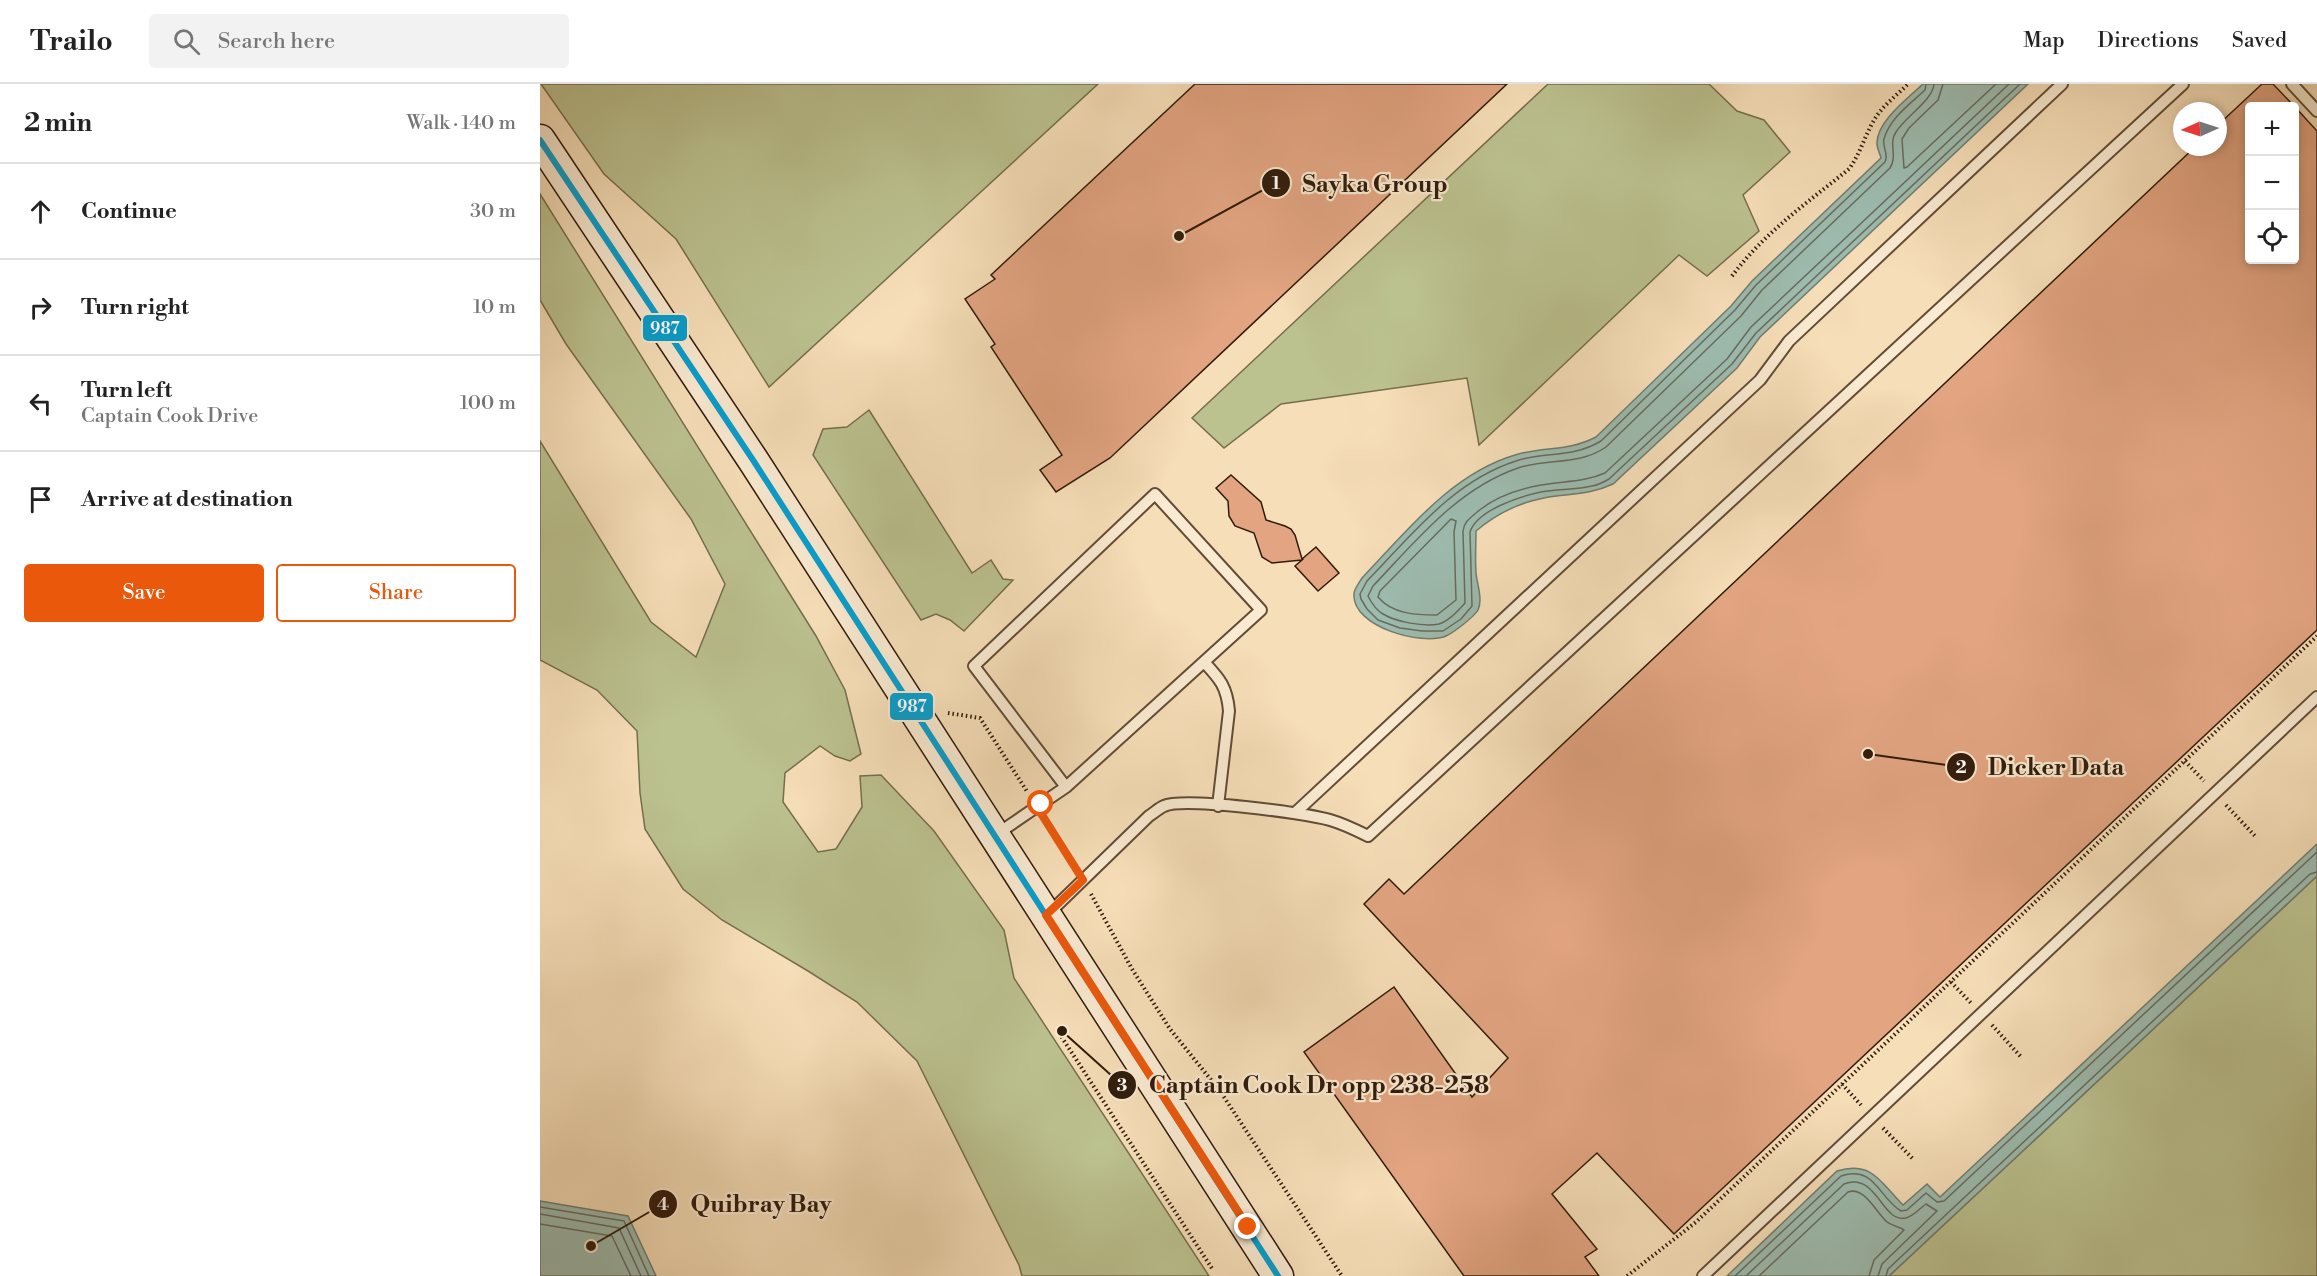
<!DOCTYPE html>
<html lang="en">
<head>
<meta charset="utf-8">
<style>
	:root { --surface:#fff; --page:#f2f2f2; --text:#222; --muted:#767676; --line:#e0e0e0; --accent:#ea580c }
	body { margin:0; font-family:"Libre Bodoni",serif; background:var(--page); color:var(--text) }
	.controls { position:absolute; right:18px; top:18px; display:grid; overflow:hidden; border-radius:6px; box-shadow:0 3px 9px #0003 }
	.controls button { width:54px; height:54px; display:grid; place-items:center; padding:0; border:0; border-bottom:2px solid var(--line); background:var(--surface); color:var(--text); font:30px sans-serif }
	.compass { position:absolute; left:1633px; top:18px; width:54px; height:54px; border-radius:50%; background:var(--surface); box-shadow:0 3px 9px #0003; rotate:267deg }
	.stop { position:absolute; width:18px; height:18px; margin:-14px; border:4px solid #ea580c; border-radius:50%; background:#fff }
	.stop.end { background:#ea580c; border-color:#fff; box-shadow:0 2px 6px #0008 }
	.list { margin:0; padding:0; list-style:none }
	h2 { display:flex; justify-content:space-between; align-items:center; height:78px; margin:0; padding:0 24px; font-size:26px }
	h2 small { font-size:20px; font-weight:400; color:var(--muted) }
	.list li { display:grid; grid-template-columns:39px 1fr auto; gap:18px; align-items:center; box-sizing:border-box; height:96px; padding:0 24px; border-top:2px solid var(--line) }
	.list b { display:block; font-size:22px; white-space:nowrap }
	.list p { margin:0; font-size:20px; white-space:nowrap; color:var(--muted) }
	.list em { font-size:20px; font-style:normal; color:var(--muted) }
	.actions { display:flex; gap:12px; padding:18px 24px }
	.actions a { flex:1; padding:14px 0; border:2px solid var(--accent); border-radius:6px; text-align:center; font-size:21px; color:var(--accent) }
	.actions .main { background:var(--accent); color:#fff }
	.icon { flex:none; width:33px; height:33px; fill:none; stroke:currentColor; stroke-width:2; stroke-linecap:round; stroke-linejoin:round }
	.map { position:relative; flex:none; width:1777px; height:1192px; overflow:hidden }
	header { display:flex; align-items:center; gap:36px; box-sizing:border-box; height:84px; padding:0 30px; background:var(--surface); border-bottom:2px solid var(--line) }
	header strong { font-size:28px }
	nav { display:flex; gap:33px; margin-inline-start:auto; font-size:21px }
	.search { width:420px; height:54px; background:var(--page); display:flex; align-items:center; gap:15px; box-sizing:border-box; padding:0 21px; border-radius:6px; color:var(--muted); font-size:22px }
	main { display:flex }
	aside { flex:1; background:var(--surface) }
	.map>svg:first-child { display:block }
</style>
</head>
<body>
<header>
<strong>Trailo</strong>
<div class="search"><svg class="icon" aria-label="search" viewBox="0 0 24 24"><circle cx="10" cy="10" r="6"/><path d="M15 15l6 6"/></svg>Search here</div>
<nav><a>Map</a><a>Directions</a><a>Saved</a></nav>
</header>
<main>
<aside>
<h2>2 min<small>Walk · 140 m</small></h2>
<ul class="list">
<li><svg class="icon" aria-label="ahead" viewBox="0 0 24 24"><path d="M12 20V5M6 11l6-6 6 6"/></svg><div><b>Continue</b></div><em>30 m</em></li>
<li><svg class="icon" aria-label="right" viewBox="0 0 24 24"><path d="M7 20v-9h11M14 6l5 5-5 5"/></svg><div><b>Turn right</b></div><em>10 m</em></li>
<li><svg class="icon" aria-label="left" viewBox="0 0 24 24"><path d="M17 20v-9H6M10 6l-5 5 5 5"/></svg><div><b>Turn left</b><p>Captain Cook Drive</p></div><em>100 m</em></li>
<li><svg class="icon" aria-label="arrive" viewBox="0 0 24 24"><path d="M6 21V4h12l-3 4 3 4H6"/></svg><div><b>Arrive at destination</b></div></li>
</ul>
<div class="actions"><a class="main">Save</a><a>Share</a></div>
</aside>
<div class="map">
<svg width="1777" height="1192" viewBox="0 0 1777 1192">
	<rect width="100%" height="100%" fill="#f6deb8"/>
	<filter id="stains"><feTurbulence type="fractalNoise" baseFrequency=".00333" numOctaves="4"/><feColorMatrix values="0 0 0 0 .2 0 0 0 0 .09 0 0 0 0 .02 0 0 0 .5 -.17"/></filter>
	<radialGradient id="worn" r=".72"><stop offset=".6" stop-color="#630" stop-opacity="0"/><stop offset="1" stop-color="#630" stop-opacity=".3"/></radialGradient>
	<path fill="#bbc18f" stroke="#766e4d" stroke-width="1.5" d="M1 0H558L229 303 136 155 64 90Z
		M1008 0H1169L1197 27 1224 36 1250 68 1203 111 1219 147 1167 192 1139 171 939 361 927 294 741 320 684 364 652 334Z
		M0 110 276 552 305 606 321 670 310 677 295 672 280 662 245 689 243 718 278 768 296 765 322 723 320 692 341 691 394 747 464 846 474 894 669 1192H482L479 1181 377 977 317 918 268 887 182 836 143 805 105 745 100 709 97 647 57 606 0 576V357L111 538 156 573 185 500 151 435 26 260 0 216Z
		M329 326 432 489 451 476 463 495 473 496 424 547 410 536 396 530 381 536 273 371 283 345 307 343Z
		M1777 792V1192H1349Z"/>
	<path fill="#9dbcb0" stroke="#717c6e" stroke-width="1.5" d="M1383 0H1488L1220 253 1197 284 1073 400C1047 412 1030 409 1004 414 978 419 956 430 936 447 936 460 935 475 936 489 937 500 943 515 938 526 934 533 913 549 906 552 882 562 812 543 814 510 814 505 819 499 822 494 867 447 911 390 975 371 1004 362 1027 368 1056 353L1191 222 1212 197 1341 74C1340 70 1337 64 1337 60 1336 38 1368 14 1383 0Z
		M1777 760V792L1349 1192H1187L1297 1087C1332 1076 1341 1099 1363 1121L1387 1100 1400 1113Z
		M0 1117 88 1132 116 1192H0Z"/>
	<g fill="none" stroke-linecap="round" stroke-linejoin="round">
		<path stroke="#666c5e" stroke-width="1.5" d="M1386 0 1385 6C1370 20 1350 34 1344 55 1342 63 1349 70 1345 78L1216 201 1195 226 1061 357C1031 375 1005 367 976 377 913 397 871 452 827 497L820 510 821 515 827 525 838 536 860 544 882 547H903L921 535 932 522 930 448C937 426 981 412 1001 408 1018 405 1036 406 1052 402 1058 401 1064 398 1069 395L1192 280 1216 249 1480 0
			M1394 0C1393 16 1365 33 1356 48 1348 60 1358 71 1350 84L1222 206 1201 232 1066 363C1039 382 1007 374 978 384 917 405 876 457 833 502L828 512C831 518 836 526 843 530 856 538 884 543 899 540 909 537 919 526 925 519L923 447C924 438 930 434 936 429 953 414 979 405 1001 401 1023 397 1045 398 1065 389L1187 275 1211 243 1469 0
			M1403 0 1398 16 1369 44 1362 55 1364 84 1367 83 1456 0
			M911 435 916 437 914 448 916 516 897 531C876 531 852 530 838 513L840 507Z
			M0 1123 84 1137 109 1192
			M0 1130 79 1144 101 1192
			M0 1140 72 1152 91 1192
			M1195 1192 1301 1092C1335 1081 1338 1113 1361 1127L1367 1126 1386 1109 1397 1118 1404 1117 1777 768
			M1206 1192 1304 1100C1337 1087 1342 1140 1366 1134 1374 1132 1380 1124 1386 1120L1397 1127 1342 1180 1338 1192
			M1219 1192 1308 1108C1324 1102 1336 1128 1346 1137 1351 1142 1359 1142 1364 1146L1334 1176 1329 1192
			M1346 1192 1348 1185 1770 790 1777 788"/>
	</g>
	<path fill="#e2a481" stroke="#301b0b" stroke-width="1.5" d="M655 0H967L570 374 516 408 500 386 522 371 451 263 455 260 425 215 455 195 451 191Z
		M1722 0H1733L1754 22H1710V176H1755V23L1777 47V546L1134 1150 1057 1069 1012 1110 1057 1165 1045 1173 1059 1192H924L764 968 854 903 932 1013 968 974 824 820 849 795 864 810 1655 63H1678V41Z
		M691 391 721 418 726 436 745 442 751 445 755 451 762 475 776 463 799 489 778 507 755 482 762 476 732 479 722 473 714 449 695 442 689 432 688 417 676 404Z"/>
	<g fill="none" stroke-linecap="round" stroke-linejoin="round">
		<g stroke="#624c36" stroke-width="14">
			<path id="lane" d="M1752 0 1777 27
				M664 578C680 595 687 603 689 627L678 722
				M755 729 1220 296 1249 257 1522 0
				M457 750 526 703 721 526 615 410 434 582 526 703
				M507 831 609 732C614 729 619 724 624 722 644 713 766 729 790 736 804 740 816 746 828 752L1643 0
				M1163 1192 1777 613"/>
		</g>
		<g stroke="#301b0b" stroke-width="33">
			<path id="secondary" d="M0 56 213 376 738 1192"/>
		</g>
		<path stroke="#301b0b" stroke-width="4" stroke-dasharray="1.5 3" stroke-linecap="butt" d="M1192 192C1224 149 1268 118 1309 85 1320 70 1324 54 1333 38 1341 23 1356 12 1368 0
			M408 629 440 634 488 709
			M1645 677 1664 697
			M1686 721 1716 753
			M505 736 534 783
			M551 810 592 885 630 945 680 1007 802 1192
			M1411 898 1431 919
			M1452 941 1482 974
			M519 949 673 1186
			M1302 1000 1321 1021
			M1343 1044 1374 1076
			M1087 1192 1156 1138 1777 552"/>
		<use href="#lane" stroke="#f9ead1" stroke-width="10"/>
		<use href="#secondary" stroke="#f9ead1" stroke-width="30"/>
		<g stroke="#f9ead1" stroke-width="10">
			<path id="bus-1" d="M0 56 213 376 738 1192"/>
		</g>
		<use href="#bus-1" stroke="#079ecd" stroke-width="6"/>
	</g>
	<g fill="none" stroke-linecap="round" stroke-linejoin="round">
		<path stroke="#ea580c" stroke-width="8" d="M501 720 497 723 543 796 506 831 708 1143"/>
	</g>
	<path fill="none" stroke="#301b0b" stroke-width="2" d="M639 152L736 99M1328 670L1421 683M522 947L582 1001M51 1162L123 1120"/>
	<g fill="#301b0b" stroke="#f9ead1" stroke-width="2">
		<circle cx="639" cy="152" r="6"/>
		<circle cx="1328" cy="670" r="6"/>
		<circle cx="522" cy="947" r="6"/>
		<circle cx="51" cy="1162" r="6"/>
		<circle cx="736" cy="99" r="15"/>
		<circle cx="1421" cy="683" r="15"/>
		<circle cx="582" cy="1001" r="15"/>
		<circle cx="123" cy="1120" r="15"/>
	</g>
	<g font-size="18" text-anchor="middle" font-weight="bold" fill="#fff">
		<text x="736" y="105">1</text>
		<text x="1421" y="689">2</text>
		<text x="582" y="1007">3</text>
		<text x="123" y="1126">4</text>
	</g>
	<g font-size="24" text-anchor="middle" font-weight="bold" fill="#301b0b" stroke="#f9ead1" stroke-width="4.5" stroke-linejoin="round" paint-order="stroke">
		<text x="835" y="108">Sayka Group</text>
		<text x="1516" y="691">Dicker Data</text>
		<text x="779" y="1009">Captain Cook Dr opp 238-258</text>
		<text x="221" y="1128">Quibray Bay</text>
	</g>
	<g stroke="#f9ead1" stroke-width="2">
		<rect x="102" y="230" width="46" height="28" rx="6" fill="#079ecd"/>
		<rect x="349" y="608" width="45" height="29" rx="6" fill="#079ecd"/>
	</g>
	<g font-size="16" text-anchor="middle" font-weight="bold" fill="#fff">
		<text x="125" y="250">987</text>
		<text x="372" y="628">987</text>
	</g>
	<rect width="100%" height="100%" filter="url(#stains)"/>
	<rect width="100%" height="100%" fill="url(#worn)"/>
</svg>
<div class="controls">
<button>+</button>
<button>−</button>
<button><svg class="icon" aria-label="locate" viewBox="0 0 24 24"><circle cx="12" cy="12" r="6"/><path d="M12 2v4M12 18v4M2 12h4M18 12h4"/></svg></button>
</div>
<svg class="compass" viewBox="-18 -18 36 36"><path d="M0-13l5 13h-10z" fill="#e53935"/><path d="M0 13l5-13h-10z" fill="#767676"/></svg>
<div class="stop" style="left:501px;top:720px"></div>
<div class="stop end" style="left:708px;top:1143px"></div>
</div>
</main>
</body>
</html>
